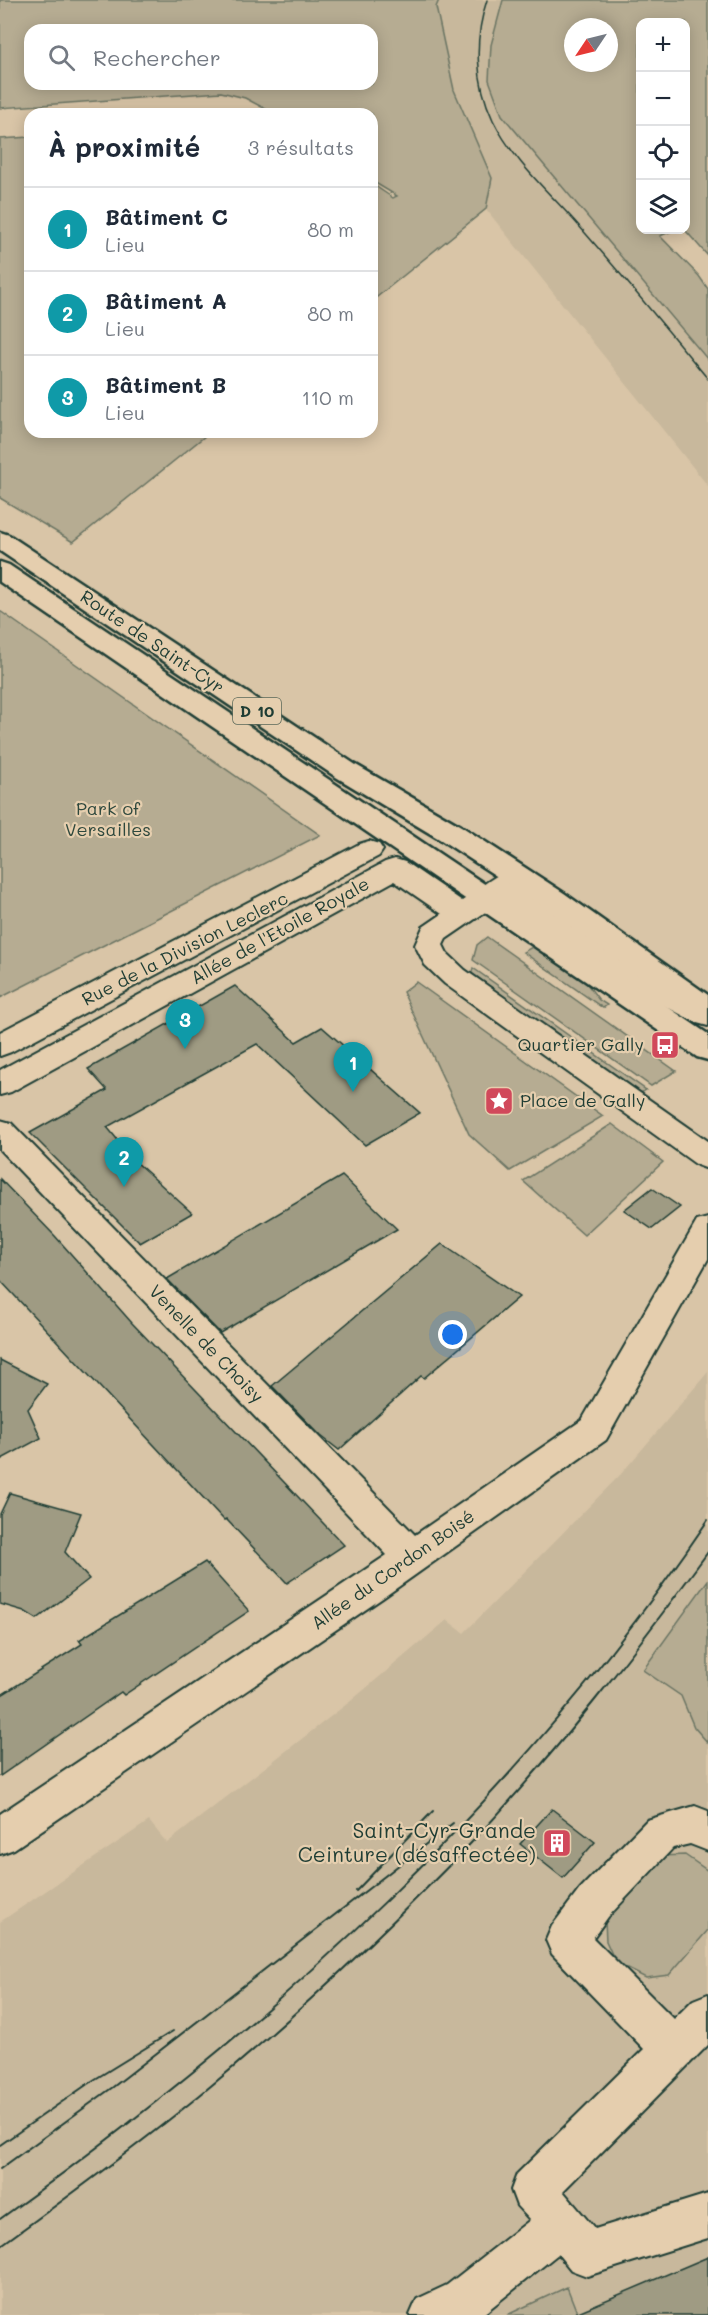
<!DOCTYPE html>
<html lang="fr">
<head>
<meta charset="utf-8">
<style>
	:root { --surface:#fff; --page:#f2f2f3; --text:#1f2937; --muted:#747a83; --line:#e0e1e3; --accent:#db2777 }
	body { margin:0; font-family:Mali,sans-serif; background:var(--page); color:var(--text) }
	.controls { position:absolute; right:18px; top:18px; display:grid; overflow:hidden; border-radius:12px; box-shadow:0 3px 15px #0003 }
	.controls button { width:54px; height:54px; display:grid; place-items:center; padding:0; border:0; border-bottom:2px solid var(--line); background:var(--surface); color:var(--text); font:30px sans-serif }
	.compass { position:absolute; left:564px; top:18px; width:54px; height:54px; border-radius:50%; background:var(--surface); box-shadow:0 3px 15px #0003; rotate:235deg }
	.you { position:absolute; left:453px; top:1335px; width:21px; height:21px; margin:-15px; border:4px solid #fff; border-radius:50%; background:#1a73e8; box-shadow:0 0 0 9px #1a73e833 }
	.badge { display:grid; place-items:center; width:39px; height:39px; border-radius:50%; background:var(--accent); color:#fff; font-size:20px; font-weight:700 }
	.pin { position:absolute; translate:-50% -50px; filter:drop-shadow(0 2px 3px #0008) }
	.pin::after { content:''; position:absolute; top:32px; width:21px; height:18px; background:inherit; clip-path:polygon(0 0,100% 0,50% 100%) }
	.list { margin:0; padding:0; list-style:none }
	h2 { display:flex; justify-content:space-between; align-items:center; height:78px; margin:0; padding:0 24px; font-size:26px }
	h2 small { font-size:20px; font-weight:400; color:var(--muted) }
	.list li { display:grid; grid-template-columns:39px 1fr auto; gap:18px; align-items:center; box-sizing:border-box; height:84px; padding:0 24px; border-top:2px solid var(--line) }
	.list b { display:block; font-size:22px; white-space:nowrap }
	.list p { margin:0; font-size:20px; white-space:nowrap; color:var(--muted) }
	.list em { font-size:20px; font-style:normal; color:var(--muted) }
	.icon { flex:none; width:33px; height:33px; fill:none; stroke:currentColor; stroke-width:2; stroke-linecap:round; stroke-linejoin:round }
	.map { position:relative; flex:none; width:708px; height:2315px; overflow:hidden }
	.search { position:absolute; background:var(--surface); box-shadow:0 3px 15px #0003; left:24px; top:24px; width:354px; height:66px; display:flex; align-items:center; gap:15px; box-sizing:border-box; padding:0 21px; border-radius:18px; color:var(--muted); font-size:22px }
	.panel { position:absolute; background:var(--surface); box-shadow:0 3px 15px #0003; left:24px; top:108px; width:354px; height:330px; border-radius:18px }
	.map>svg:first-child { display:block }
</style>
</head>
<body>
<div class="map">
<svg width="708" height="2315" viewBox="0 0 708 2315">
	<rect width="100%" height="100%" fill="#d9c5a7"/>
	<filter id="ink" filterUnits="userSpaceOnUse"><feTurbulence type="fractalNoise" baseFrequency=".0167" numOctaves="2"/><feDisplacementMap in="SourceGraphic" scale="12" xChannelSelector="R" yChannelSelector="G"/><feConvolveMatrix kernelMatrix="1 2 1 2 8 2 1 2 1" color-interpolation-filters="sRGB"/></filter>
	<g filter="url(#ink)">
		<path fill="#c8b89c" d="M439 0H524L513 49 708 330V486L486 209 492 178 454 90 436 7Z
			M708 1372V2315H0V1922L149 1821 167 1843 352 1700 447 1620 464 1633 621 1474Z"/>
		<path fill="#b6ac92" stroke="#6a7463" stroke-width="1.5" fill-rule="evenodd" d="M0 0H439L436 7 454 90 492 178 486 209 372 301V184L393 198 397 196 372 181V114H275L245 98 221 92 0 108ZM30 30H372V84H30Z
			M503 0H708V256L685 230 686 22H640V230H674L660 236 699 276 708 289V360L502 115 489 80 491 45ZM573 27H609V63H573Z
			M30 137V432H210L73 542 0 498V139Z
			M0 611 320 835 0 998Z
			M487 937 676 1071 651 1086 473 960 477 945Z
			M534 946 582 977 599 1000 607 1005 603 1008 523 952Z
			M473 968 646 1090 639 1094 471 976Z
			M416 982 603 1116 510 1171 469 1134 403 992Z
			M612 1124 663 1162 584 1235 523 1181Z
			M708 1580V1743L694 1727 681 1696 643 1670Z
			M685 1855 708 1871V1930L669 1975 646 1978 616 1963 606 1941 605 1920 621 1889 659 1856Z
			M567 2287 578 2315H507Z"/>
		<path fill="#9f9b83" stroke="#1f3d34" stroke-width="1.5" d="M235 986 296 1042 322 1027 420 1113 365 1145 257 1044 107 1127 135 1161 192 1213 140 1243 30 1133 107 1090 88 1069Z
			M342 1176 397 1229 220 1333 167 1279Z
			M0 1179 55 1236 132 1323 344 1545 287 1583 226 1519 224 1520 0 1280Z
			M652 1188 680 1207 652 1229 624 1210Z
			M442 1244 519 1297 424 1378 421 1376 339 1450 321 1436 272 1386Z
			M0 1360 47 1384 28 1409 41 1438 0 1460Z
			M10 1493 81 1513 65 1552 89 1579 37 1619 24 1611 0 1604V1514Z
			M205 1562 249 1611 124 1695 121 1692 0 1776V1696L82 1644 79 1640Z
			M552 1809 595 1842 563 1878 520 1844Z
			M708 2257V2315H571Z"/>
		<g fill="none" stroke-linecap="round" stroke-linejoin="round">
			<g stroke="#1f3d34" stroke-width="4">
				<path id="minor" d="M369 841 379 844 383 850 379 856 11 1052 0 1056V1032L359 844Z
					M395 859 405 862 462 901C481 888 504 863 528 870L532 876 519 888 657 977 708 1003V1026L697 1023 637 991 500 902 446 939 443 945 447 953 465 970 708 1141V1169L697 1165 445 984 425 965 415 945 423 927 442 914 394 881 11 1092 0 1095V1070L385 862Z
					M0 1120 11 1123 415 1535 582 1420 697 1221 708 1218V1259L606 1440 384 1597 14 1849 0 1854V1814L387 1555 0 1150Z
					M695 1806 708 1811V1851L690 1844 673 1848 608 1917 593 1938 674 2019 693 2000 708 1994V2045L563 2191 595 2229 708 2194V2238L587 2276 571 2270 558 2254 482 2315H410L417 2299 447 2285 530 2220 517 2206 511 2190 517 2174 644 2049 552 1954 546 1940 552 1926 580 1889 647 1820Z"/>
			</g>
			<g stroke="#1f3d34" stroke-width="5">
				<path id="major" d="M0 532 9 535 356 765 461 826 564 893 708 995V1021L697 1018 544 907 441 840 336 777 0 551Z
					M0 562 9 565 708 1034V1060L697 1057 0 582Z"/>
			</g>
			<use href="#minor" fill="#e5ceae" fill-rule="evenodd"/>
			<use href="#major" fill="#e5ceae" fill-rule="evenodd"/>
			<path stroke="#1f3d34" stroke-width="1.5" d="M487 0C474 39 475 82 493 120 513 161 549 192 579 226 623 276 665 327 708 379"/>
			<path stroke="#1f3d34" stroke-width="2" d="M356 1891 433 1811
				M0 2145 92 2081 173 2031
				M0 2169 113 2087 453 1823
				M0 2219C274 2023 518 1801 708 1520
				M0 2246C68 2197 135 2148 200 2095 295 2017 385 1932 471 1843 557 1752 634 1653 708 1552"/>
		</g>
	</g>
	<defs>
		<g id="bus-square" transform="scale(1.5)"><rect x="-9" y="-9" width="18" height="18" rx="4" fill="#d1495b" stroke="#e5ceae"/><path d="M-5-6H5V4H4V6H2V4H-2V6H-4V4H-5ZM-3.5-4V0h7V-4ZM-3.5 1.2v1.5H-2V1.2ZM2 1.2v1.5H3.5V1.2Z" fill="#fff"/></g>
		<g id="sight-square" transform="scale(1.5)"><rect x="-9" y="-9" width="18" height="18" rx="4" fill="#d1495b" stroke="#e5ceae"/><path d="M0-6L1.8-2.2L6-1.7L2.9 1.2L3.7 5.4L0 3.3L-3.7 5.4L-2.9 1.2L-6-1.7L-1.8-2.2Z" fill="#fff"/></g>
		<g id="building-square" transform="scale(1.5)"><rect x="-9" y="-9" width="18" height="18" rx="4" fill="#d1495b" stroke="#e5ceae"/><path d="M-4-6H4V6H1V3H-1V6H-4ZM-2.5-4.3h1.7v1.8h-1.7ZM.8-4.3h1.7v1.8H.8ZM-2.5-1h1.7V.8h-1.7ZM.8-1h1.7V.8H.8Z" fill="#fff"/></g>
	</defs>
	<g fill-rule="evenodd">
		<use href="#bus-square" x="665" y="1045"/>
		<use href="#sight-square" x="499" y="1101"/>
		<use href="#building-square" x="557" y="1843"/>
	</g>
	<g text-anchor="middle" stroke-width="4.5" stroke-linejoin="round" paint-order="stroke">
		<rect fill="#e5ceae" stroke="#5a6859" stroke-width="1.5" x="233" y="698" width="48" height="26" rx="4.5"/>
		<g font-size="16" font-weight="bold" fill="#1f3d34">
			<text x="257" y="717">D 10</text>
		</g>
		<g font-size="18" fill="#1f3d34" stroke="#e5ceae">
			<text transform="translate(152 642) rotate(34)" y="6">Route de Saint-Cyr</text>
			<text transform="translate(280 931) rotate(-29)" y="6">Allée de l'Etoile Royale</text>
			<text transform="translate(185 949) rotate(-27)" y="6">Rue de la Division Leclerc</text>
			<text transform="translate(206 1344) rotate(46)" y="6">Venelle de Choisy</text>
			<text transform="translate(393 1570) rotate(-35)" y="6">Allée du Cordon Boisé</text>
		</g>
		<g font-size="18" fill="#2e483d" stroke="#e5ceae">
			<text x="108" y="815">Park of<tspan x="108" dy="21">Versailles</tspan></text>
		</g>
		<g font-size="18" fill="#1f3d34" stroke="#e5ceae" text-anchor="end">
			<text x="644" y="1051">Quartier Gally</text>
			<text x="520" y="1107" text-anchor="start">Place de Gally</text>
		</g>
		<g font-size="21" fill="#1f3d34" stroke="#e5ceae" text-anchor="end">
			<text x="536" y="1838">Saint-Cyr-Grande<tspan x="536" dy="24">Ceinture (désaffectée)</tspan></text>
		</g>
	</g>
</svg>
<div class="controls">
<button>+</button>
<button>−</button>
<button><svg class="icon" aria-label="locate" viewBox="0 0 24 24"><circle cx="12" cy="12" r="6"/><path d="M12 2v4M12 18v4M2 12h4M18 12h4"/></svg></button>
<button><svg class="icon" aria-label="layers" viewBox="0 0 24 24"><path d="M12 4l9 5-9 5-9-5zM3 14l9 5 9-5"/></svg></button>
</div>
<svg class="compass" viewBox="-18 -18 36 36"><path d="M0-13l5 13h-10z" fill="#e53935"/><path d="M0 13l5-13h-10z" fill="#747a83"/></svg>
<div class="you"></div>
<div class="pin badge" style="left:353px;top:1092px;background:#0f9aa8">1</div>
<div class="pin badge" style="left:124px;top:1187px;background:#0f9aa8">2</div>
<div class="pin badge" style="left:185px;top:1049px;background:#0f9aa8">3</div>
<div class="search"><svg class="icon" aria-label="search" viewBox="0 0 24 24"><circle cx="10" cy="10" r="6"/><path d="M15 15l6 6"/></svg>Rechercher</div>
<section class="panel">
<h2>À proximité<small>3 résultats</small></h2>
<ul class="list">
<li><span class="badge" style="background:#0f9aa8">1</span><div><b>Bâtiment C</b><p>Lieu</p></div><em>80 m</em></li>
<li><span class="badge" style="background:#0f9aa8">2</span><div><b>Bâtiment A</b><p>Lieu</p></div><em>80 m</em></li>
<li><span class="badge" style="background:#0f9aa8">3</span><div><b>Bâtiment B</b><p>Lieu</p></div><em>110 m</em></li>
</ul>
</section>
</div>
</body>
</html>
